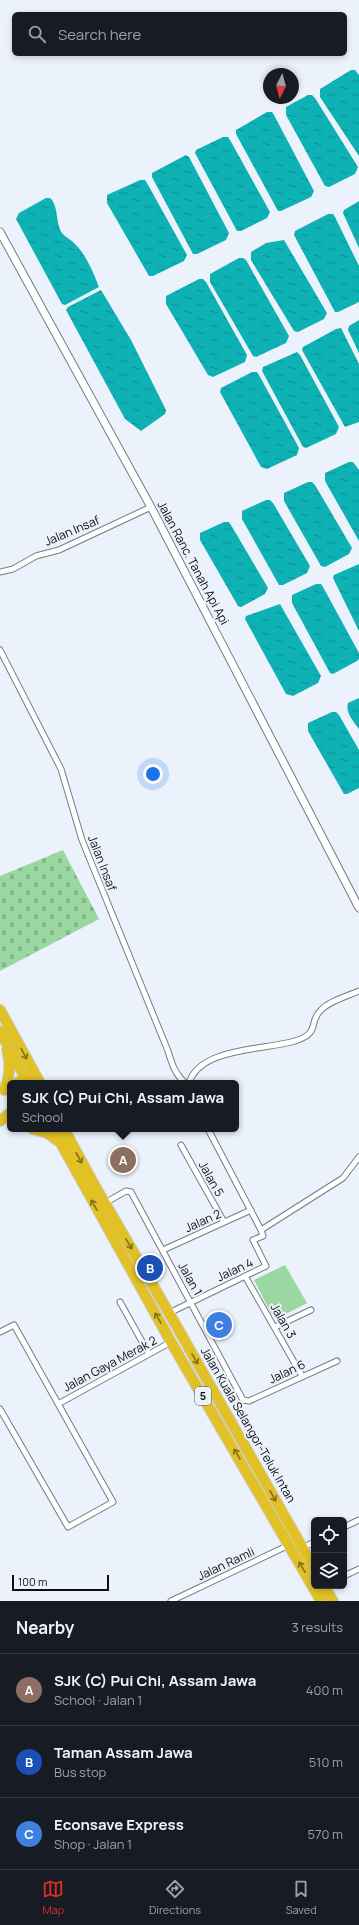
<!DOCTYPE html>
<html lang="en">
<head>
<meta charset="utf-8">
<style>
	:root { --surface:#171b24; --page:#20242c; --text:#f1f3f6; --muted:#9ea1a6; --line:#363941; --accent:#d93025 }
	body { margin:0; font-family:Manrope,sans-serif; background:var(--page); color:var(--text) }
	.controls { position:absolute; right:12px; bottom:12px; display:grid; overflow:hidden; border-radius:6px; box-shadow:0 2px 6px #0003 }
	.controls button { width:36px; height:36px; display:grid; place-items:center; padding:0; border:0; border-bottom:1px solid var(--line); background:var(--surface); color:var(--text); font:20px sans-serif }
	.compass { position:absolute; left:263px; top:68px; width:36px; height:36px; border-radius:50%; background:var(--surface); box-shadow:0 2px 6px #0003; rotate:186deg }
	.scale { position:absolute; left:12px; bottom:10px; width:97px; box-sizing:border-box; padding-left:4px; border:2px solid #0c0e11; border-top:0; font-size:11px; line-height:14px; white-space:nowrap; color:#0c0e11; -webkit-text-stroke:3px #ebf2fb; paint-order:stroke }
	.you { position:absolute; left:153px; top:774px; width:14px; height:14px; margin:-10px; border:3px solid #fff; border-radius:50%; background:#1a73e8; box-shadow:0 0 0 6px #1a73e833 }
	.badge { display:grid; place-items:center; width:26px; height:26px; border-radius:50%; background:var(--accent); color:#fff; font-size:13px; font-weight:700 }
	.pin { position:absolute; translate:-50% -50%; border:2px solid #fff; box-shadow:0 1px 4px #0006 }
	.popup { position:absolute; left:7px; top:1080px; width:232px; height:52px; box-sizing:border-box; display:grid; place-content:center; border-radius:6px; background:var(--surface); filter:drop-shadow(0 1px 3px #0005); font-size:13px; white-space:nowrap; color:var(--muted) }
	.popup b { font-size:15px; color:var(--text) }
	.popup::after { content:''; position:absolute; left:50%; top:100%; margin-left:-8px; border:8px solid transparent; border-top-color:var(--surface) }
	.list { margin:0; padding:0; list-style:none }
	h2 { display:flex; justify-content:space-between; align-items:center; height:52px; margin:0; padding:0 16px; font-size:17px }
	h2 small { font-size:13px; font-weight:400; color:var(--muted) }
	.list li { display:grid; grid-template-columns:26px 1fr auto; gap:12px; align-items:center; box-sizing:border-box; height:72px; padding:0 16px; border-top:1px solid var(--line) }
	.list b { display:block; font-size:15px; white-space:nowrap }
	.list p { margin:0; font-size:13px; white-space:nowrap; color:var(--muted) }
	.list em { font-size:13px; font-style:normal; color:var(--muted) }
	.icon { flex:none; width:22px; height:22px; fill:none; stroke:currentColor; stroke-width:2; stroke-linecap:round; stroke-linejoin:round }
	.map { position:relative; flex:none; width:359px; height:1601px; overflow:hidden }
	.search { position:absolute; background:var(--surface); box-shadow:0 2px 6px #0003; left:12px; right:12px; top:12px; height:44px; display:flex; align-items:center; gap:10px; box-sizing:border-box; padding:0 14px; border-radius:6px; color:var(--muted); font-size:15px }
	.sheet { height:268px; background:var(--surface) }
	nav { display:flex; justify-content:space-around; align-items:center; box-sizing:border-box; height:56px; border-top:1px solid var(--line); background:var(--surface); font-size:11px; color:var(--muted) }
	nav a { display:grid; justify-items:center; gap:2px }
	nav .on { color:var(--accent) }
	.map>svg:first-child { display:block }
</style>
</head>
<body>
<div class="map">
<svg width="359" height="1601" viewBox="0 0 359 1601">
	<defs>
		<pattern id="cemetery-stones" width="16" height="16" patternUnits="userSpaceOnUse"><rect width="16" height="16" fill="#9bd7a0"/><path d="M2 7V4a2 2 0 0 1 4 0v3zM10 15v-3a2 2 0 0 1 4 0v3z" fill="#84b789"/></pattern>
		<pattern id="water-ripples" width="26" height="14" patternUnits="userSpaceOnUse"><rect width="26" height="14" fill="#0eb2b5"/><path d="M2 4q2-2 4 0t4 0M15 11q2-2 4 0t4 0" fill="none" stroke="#0c8f92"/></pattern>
	</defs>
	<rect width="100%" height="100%" fill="#ebf2fb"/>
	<path fill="url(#cemetery-stones)" d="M63 850 99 919 0 971V876Z"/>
	<path fill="#9bd7a0" d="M285 1265 307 1303 282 1316 272 1315 254 1280Z"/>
	<path fill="url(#water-ripples)" d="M351 70H355L359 75V156L320 97V89Z
		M308 95H312L315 98 358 167 355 174 329 187 325 186 286 115V107Z
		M267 112H272L274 115 314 191 311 197 281 211H278L236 134V130Z
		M223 137H228L230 140 270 212 267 218 241 231H237L195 153 196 150Z
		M186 155 189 157 229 233 226 240 197 254H193L152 177V173Z
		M140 180H145L147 183 187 255 184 261 153 276H149L107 203V195Z
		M46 198H50C59 206 55 222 62 233 65 237 70 239 74 243 86 254 93 272 99 287L65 305 62 304 16 219 19 213Z
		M359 201V248L343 213 344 210Z
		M328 214H333L335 217 359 266V302L338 312H335L294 235 295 231Z
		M284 240 327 313 324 319 298 332 294 331 251 260V252L266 243Z
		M239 258H243L246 260 289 336 286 343 256 357 253 356 210 282V274Z
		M199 279H203L206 282 247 355 245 362 213 377 208 375 166 304V296Z
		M101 290 131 340 166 410 165 414 141 431 125 419 66 310 68 307Z
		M359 320V353L348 330 349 326Z
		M341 328 359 364V422L345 427 302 350 303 347 336 329Z
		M297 352 300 355 339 427 336 434 306 448 303 447 262 371 263 367Z
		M252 372H257L259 375 299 448 297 455 267 469 261 467 220 392 221 388Z
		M349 462H353L359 470V541L325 481V473Z
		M308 482H312L315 485 352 548 349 554 325 567 321 566 284 501V493Z
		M266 500H270L273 503 310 566 307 573 283 585H279L242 519V511Z
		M224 522H229L231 525 268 588 265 594 241 607 238 606 200 540V533Z
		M359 564V631L333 578 334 575Z
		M316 584H321L323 587 359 653V659L357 661 333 674 330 673 292 603V595Z
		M280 604 321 676 318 683 293 696 286 694 245 619 246 616Z
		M359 698V729C354 722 345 713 348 703Z
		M332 712H336L339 715 359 750V788L347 794H344L308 731V723Z"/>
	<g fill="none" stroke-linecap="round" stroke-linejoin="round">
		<g stroke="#757b83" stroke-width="7">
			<path id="street" d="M0 572 13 569 36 556 59 550 151 507
				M0 650 61 769 82 840 168 1051C172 1064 175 1074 185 1083
				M189 1083C200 1047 266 1050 295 1041 321 1033 308 1022 321 1010 329 1001 348 996 359 991
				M181 1145 224 1222
				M105 1203 126 1191 131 1192 243 1400 249 1401 337 1361
				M261 1230 343 1178 359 1157
				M163 1250 251 1210
				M245 1276 302 1376
				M120 1302 149 1354
				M169 1313 266 1266 253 1240 263 1236 261 1230 208 1129
				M275 1327 311 1310
				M0 1332 14 1325 113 1502 68 1527 0 1409
				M58 1404 171 1342
				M344 1527 359 1520
				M303 1548 314 1542
				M344 1576 359 1569
				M171 1601 289 1545"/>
		</g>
		<g stroke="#757b83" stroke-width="9">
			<path id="secondary" d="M0 232 152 509 359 908"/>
		</g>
		<g stroke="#cecfcf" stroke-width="12">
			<path id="highway" d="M0 1010 40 1083
				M0 1031 28 1083
				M17 1083 31 1075
				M4 1090C10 1077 11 1064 7 1050
				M0 1121 10 1113
				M33 1129 47 1133 58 1141
				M53 1129 171 1342 321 1601
				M64 1129 95 1186 169 1313 314 1568
				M324 1586 333 1601"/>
		</g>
		<use href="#street" stroke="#fff" stroke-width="5"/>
		<use href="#secondary" stroke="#fff" stroke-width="7"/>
		<use href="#highway" stroke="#e1c126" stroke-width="10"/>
	</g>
	<defs><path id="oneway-shaft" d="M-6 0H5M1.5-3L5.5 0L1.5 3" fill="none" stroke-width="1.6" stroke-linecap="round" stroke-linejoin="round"/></defs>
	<g stroke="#81701d">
		<use href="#oneway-shaft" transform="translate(24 1054) rotate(62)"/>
		<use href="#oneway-shaft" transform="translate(79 1158) rotate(61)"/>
		<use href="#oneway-shaft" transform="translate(94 1205) rotate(-120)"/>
		<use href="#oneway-shaft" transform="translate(129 1244) rotate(59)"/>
		<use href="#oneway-shaft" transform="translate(158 1318) rotate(-120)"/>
		<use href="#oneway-shaft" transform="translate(195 1359) rotate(60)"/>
		<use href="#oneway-shaft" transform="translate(237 1454) rotate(-120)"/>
		<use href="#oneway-shaft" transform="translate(273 1496) rotate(61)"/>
		<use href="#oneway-shaft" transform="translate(302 1567) rotate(-120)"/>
	</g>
	<g text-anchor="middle" stroke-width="4" stroke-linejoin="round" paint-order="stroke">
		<rect fill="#ebf2fb" stroke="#4f5257" stroke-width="1" x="195" y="1387" width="16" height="18" rx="3"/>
		<g font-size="11" font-weight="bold" fill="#0c0e11">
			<text x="203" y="1400">5</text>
		</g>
		<g font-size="12" fill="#0c0e11" stroke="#ebf2fb">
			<text transform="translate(72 531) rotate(-23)" y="4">Jalan Insaf</text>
			<text transform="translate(193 563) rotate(62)" y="4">Jalan Ranc. Tanah Api Api</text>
			<text transform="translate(102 863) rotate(69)" y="4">Jalan Insaf</text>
			<text transform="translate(211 1179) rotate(61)" y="4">Jalan 5</text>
			<text transform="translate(203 1221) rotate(-24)" y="4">Jalan 2</text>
			<text transform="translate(235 1270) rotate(-25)" y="4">Jalan 4</text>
			<text transform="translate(190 1279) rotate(61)" y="4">Jalan 1</text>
			<text transform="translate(283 1321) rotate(60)" y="4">Jalan 3</text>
			<text transform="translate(110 1364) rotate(-28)" y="4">Jalan Gaya Merak 2</text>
			<text transform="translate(287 1372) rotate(-25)" y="4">Jalan 6</text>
			<text transform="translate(248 1425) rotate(60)" y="4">Jalan Kuala Selangor-Teluk Intan</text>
			<text transform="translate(226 1564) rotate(-25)" y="4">Jalan Ramli</text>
		</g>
	</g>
</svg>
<div class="controls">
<button><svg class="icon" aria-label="locate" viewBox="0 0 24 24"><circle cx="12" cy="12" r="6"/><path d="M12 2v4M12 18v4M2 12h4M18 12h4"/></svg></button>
<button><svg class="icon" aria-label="layers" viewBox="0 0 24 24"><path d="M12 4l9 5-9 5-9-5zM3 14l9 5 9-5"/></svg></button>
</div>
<svg class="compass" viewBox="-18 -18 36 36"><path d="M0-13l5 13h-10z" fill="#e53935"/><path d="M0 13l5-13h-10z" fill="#9ea1a6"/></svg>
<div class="scale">100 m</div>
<div class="you"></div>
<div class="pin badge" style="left:123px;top:1160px;background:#8d6e63">A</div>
<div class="popup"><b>SJK (C) Pui Chi, Assam Jawa</b>School</div>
<div class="pin badge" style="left:150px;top:1268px;background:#1a4fb4">B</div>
<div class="pin badge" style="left:219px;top:1325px;background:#3f7fe0">C</div>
<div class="search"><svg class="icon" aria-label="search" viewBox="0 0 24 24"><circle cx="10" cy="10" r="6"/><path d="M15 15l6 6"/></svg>Search here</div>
</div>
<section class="sheet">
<h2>Nearby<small>3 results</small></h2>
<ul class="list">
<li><span class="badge" style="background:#8d6e63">A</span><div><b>SJK (C) Pui Chi, Assam Jawa</b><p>School · Jalan 1</p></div><em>400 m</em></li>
<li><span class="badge" style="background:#1a4fb4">B</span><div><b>Taman Assam Jawa</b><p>Bus stop</p></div><em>510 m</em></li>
<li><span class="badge" style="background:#3f7fe0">C</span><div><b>Econsave Express</b><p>Shop · Jalan 1</p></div><em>570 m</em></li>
</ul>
</section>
<nav>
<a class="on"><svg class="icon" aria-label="map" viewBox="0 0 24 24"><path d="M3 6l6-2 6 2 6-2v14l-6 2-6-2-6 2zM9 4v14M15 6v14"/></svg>Map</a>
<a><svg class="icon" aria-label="directions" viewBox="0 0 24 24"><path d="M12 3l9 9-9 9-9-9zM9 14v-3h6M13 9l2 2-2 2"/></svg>Directions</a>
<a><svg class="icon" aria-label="saved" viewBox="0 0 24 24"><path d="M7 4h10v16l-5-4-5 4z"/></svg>Saved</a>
</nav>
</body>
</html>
